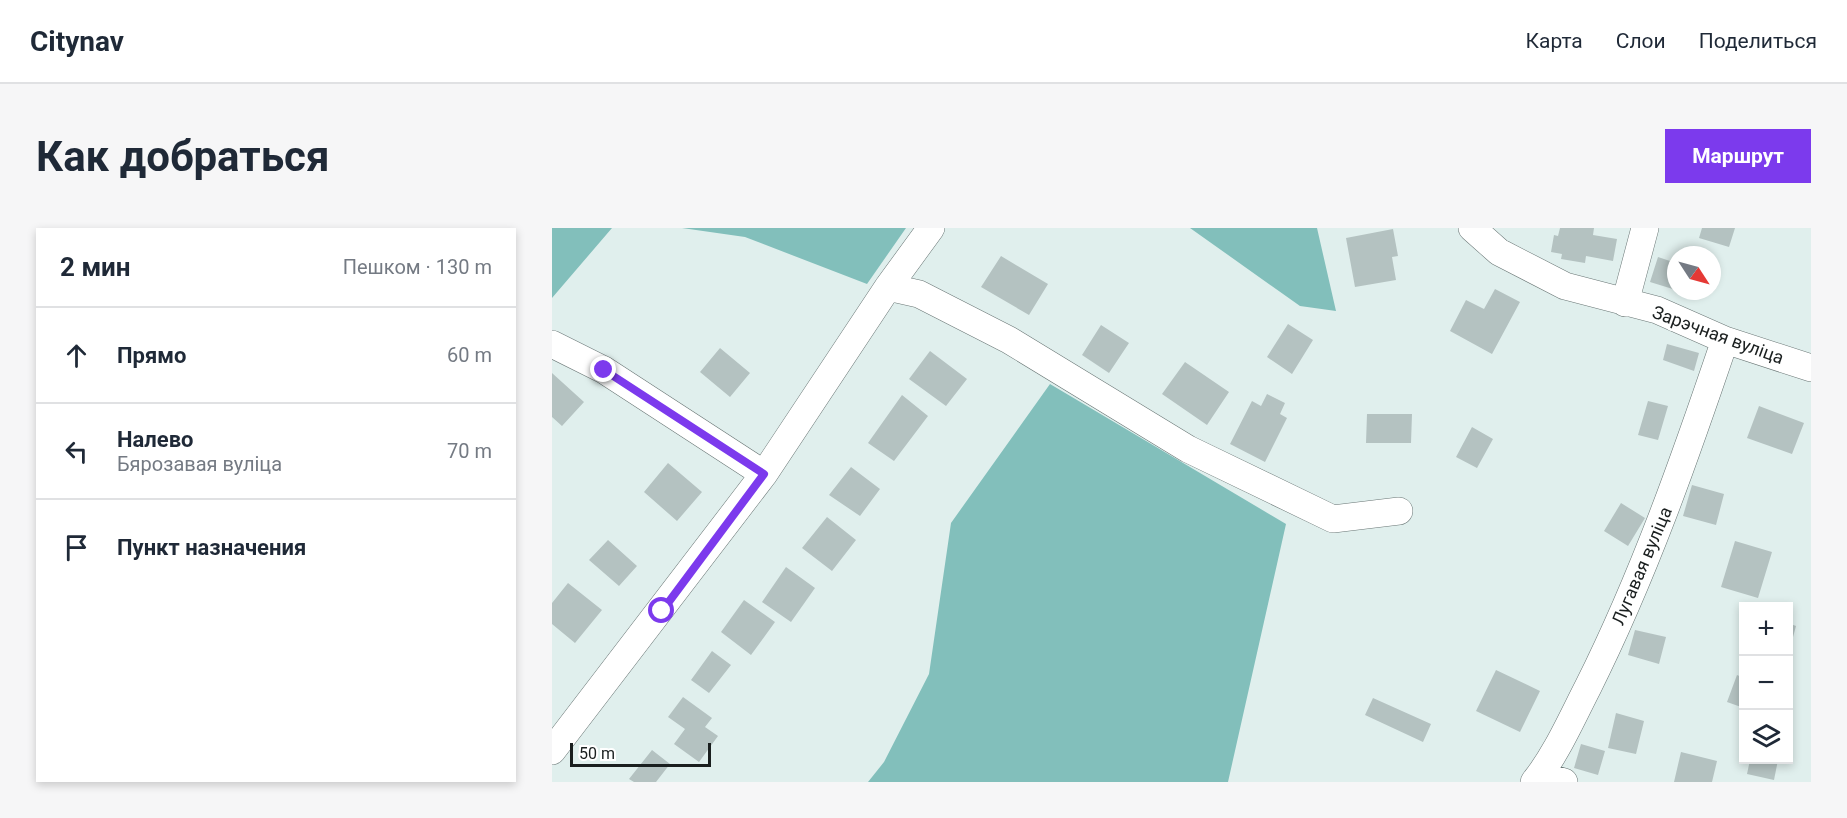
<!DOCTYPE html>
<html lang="ru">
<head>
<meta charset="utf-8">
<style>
	:root { --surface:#fff; --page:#f6f6f7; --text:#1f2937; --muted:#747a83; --line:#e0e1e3; --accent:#7c3aed }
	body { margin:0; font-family:Roboto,sans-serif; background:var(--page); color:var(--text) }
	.controls { position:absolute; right:18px; bottom:18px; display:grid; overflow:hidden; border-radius:0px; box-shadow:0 3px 9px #0003 }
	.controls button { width:54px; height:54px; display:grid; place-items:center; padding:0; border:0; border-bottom:2px solid var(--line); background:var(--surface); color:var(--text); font:30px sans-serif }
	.compass { position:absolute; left:1115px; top:18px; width:54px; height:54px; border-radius:50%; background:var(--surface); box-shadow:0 3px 9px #0003; rotate:126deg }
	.scale { position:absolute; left:18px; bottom:15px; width:141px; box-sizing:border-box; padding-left:6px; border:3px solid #1a1f1f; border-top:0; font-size:16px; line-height:21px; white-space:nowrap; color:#1a1f1f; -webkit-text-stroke:4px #fff; paint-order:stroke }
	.stop { position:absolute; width:18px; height:18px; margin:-14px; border:4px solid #7c3aed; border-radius:50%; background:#fff }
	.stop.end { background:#7c3aed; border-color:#fff; box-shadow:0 2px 6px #0008 }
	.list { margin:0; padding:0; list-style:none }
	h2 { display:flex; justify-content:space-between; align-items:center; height:78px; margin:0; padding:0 24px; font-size:26px }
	h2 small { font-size:20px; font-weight:400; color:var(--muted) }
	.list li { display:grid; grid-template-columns:39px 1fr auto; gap:18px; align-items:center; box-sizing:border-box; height:96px; padding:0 24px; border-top:2px solid var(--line) }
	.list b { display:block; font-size:22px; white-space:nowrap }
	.list p { margin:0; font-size:20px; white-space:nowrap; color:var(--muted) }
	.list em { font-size:20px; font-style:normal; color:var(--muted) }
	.icon { flex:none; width:33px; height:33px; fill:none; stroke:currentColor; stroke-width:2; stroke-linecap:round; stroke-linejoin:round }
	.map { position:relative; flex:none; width:1259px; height:554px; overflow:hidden; border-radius:0px }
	header { display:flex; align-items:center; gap:36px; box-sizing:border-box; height:84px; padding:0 30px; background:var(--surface); border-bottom:2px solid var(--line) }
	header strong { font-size:28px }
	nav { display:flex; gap:33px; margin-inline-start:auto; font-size:21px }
	.intro { display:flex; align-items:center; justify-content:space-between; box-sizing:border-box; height:144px; padding:0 36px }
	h1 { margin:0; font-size:42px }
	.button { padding:15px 27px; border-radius:0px; background:var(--accent); color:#fff; font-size:21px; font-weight:700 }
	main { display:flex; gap:36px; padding:0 36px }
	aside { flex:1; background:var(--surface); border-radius:0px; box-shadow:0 3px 9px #0003 }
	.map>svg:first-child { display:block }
</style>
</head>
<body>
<header>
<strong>Citynav</strong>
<nav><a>Карта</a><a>Слои</a><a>Поделиться</a></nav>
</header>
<div class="intro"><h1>Как добраться</h1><a class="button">Маршрут</a></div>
<main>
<aside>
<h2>2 мин<small>Пешком · 130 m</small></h2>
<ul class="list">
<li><svg class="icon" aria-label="ahead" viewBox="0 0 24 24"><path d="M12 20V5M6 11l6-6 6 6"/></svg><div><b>Прямо</b></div><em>60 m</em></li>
<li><svg class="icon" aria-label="left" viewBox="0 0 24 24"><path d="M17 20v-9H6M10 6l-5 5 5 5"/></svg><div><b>Налево</b><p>Бярозавая вуліца</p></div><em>70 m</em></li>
<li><svg class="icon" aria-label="arrive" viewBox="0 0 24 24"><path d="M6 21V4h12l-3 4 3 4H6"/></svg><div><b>Пункт назначения</b></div></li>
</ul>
</aside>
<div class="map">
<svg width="1259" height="554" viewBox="0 0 1259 554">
	<rect width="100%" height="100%" fill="#e0efed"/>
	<path fill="#82bfbb" d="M0 0H60L0 70Z
		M130 0H354L315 56 193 9Z
		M638 0H765L784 83 748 78Z
		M498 156 734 296 676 554H316L332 534 377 446 399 295Z"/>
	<path fill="#b4c2c1" d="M1008 0H1042L1041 7 1065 11 1061 33 1034 28 1033 35 1009 31 1010 26 999 24 1002 7 1006 8Z
		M1150 0H1183L1177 19 1147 10Z
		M841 1 846 28 840 29 844 52 803 59 794 10Z
		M449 28 496 56 477 87 429 59Z
		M1106 29 1124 35V62L1098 54Z
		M943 61 968 74 940 126 898 103 914 72 932 81Z
		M736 96 761 112 740 146 715 129Z
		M549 97 577 115 557 145 530 127Z
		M1115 116 1147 125 1142 143 1111 132Z
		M168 120 198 145 178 169 148 144Z
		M378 123 415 151 394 178 357 151Z
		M633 134 677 164 655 197 610 166Z
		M0 145 32 174 10 198 0 189Z
		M715 166 733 175 728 186 735 190 713 234 678 216 700 173 709 178Z
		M350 167 376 188 342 233 316 215Z
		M1096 173 1116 178 1106 212 1086 207Z
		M1207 178 1252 195 1240 226 1195 210Z
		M815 186H860L859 215H814Z
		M920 199 941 211 925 240 904 229Z
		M116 235 150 264 125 293 92 264Z
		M299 239 328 261 308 288 277 267Z
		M1140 257 1172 266 1164 297 1131 288Z
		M1069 275 1093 290 1076 318 1052 303Z
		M275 289 304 312 280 343 250 320Z
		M56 312 85 338 67 358 37 332Z
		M1183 313 1220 324 1206 370 1169 359Z
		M234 339 263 360 239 394 210 374Z
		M16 355 50 382 23 415 0 396V375Z
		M192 372 223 394 199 427 169 404Z
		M1236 395 1244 398 1237 424 1236 423Z
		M1083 402 1114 409 1107 436 1076 427Z
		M160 423 179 437 157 465 139 452Z
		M944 442 988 463 968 504 924 483Z
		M1185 447 1192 450V480L1175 474Z
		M131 469 160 490 153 499 166 508 147 534 122 516 133 501 116 489Z
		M821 470 879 496 871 514 813 487Z
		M1064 485 1092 493 1084 526 1056 520Z
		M1029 516 1053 523 1046 547 1022 540Z
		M100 522 118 536 104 554H82L77 551Z
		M1129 524 1165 533 1160 554H1122Z
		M1198 532H1226L1222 552 1195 546Z"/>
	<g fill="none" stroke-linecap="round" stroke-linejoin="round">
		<g stroke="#697675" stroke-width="28">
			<path id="minor" d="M920 0 947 24 1013 58 1105 82 1173 112 1259 140
				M336 59 367 66 457 112 636 221 781 291 847 283
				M1073 75 1093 0
				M0 116 52 142 212 246
				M0 523 212 246 336 59 379 0
				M988 547 1012 554
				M982 554C1004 527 1020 490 1036 459 1092 347 1133 230 1173 112"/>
		</g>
		<use href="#minor" stroke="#fff" stroke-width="27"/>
	</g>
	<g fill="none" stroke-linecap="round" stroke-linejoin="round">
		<path stroke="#7c3aed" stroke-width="8" d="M52 142 212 246 110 383"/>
	</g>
	<g text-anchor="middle" stroke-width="5" stroke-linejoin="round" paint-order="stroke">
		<g font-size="18" fill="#1a1f1f" stroke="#fff">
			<text transform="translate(1166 107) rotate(20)" y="6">Зарэчная вуліца</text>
			<text transform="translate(1090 338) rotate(-67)" y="6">Лугавая вуліца</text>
		</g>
	</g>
</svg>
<div class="controls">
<button>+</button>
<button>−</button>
<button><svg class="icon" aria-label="layers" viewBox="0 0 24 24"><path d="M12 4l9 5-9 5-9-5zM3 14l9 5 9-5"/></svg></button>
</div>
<svg class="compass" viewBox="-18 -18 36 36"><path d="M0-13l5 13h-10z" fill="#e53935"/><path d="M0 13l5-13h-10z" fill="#747a83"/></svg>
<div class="scale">50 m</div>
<div class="stop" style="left:110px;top:383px"></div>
<div class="stop end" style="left:52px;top:142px"></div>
</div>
</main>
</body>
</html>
